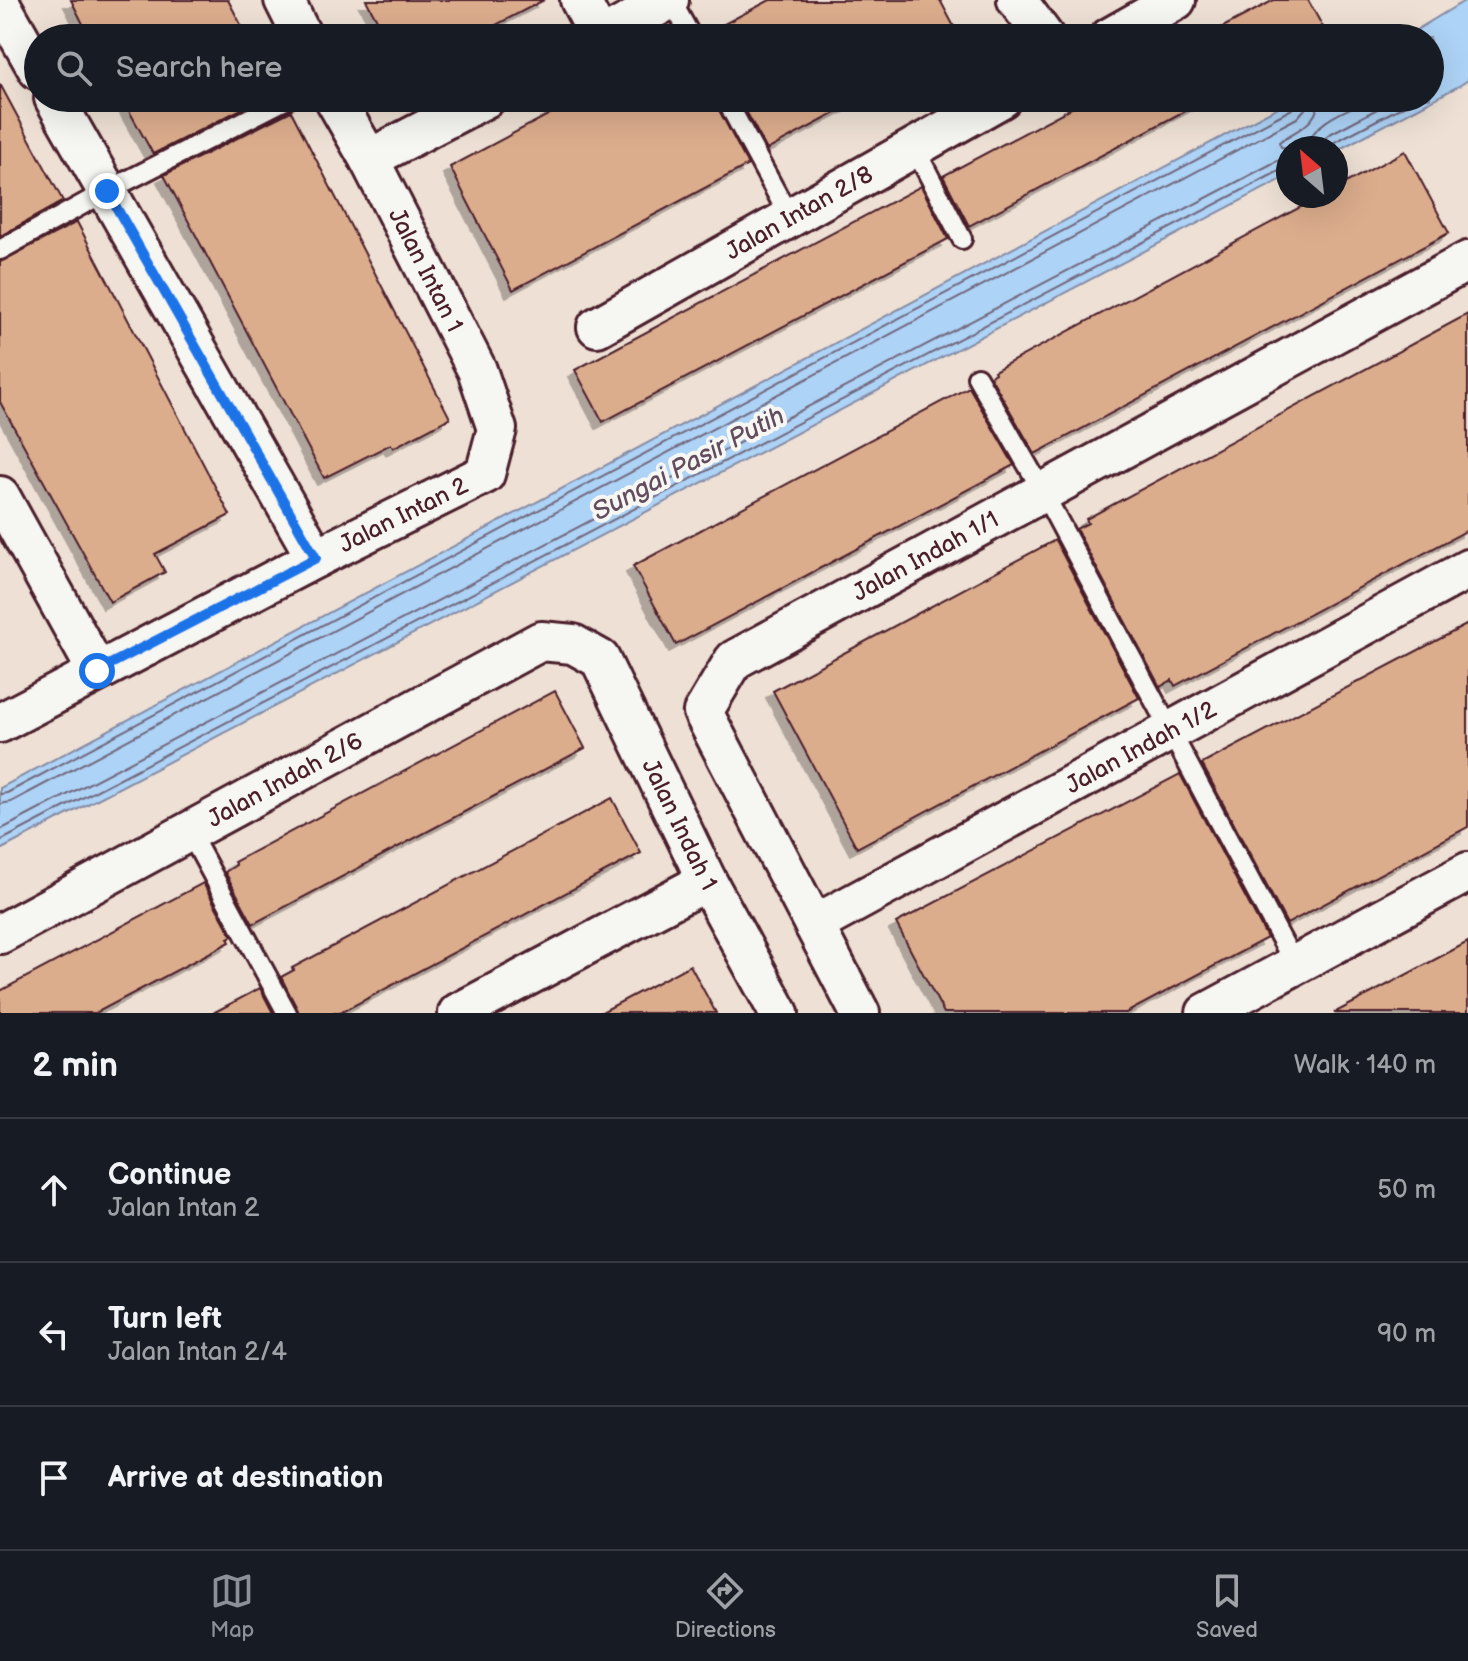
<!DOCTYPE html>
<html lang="en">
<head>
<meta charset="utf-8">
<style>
	:root { --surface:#171b24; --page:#242831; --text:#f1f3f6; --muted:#9ea1a6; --line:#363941; --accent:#8c9099 }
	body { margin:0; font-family:"Balsamiq Sans",sans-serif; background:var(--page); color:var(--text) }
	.compass { position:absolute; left:1276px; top:136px; width:72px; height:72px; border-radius:50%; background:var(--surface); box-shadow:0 8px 32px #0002; rotate:332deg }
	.stop { position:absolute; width:24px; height:24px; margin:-18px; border:6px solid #1a73e8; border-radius:50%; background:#fff }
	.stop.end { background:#1a73e8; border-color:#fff; box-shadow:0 2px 8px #0008 }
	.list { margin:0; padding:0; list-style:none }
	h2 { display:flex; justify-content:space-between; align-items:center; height:104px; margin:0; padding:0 32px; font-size:34px }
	h2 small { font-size:26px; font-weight:400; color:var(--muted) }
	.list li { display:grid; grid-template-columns:52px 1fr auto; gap:24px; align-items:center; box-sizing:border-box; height:144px; padding:0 32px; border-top:2px solid var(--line) }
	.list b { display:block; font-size:30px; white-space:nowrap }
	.list p { margin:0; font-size:26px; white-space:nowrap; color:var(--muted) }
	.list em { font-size:26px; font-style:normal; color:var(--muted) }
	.icon { flex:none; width:44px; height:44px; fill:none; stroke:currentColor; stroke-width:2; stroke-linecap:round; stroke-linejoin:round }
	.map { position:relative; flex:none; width:1468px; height:1013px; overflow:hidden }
	.search { position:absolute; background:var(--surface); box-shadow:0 8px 32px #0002; left:24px; right:24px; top:24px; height:88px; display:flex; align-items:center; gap:20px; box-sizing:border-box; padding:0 28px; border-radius:44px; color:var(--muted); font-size:30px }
	.sheet { height:536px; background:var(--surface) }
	nav { display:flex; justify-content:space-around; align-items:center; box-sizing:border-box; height:112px; border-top:2px solid var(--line); background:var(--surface); font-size:22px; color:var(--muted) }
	nav a { display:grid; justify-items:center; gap:4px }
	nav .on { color:var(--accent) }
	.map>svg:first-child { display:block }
</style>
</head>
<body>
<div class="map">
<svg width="1468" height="1013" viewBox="0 0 1468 1013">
	<defs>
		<filter id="shadow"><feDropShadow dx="-7" dy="7" stdDeviation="0" flood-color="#0004"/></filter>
	</defs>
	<rect width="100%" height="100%" fill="#eee0d4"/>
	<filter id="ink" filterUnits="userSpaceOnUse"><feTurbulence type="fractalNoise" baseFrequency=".0125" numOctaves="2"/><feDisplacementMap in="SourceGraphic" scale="16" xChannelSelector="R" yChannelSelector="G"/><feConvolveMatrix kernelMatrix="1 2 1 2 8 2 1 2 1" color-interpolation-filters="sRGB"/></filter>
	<g filter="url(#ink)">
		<path fill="#add3f6" stroke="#858ba5" stroke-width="2" d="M1466 0H1468V80L1459 86 1336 151V148H1288V176L0 850V788L1295 98H1430V38H1403Z"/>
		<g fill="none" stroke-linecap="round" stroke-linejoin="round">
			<path stroke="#72677c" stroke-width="2" d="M1294 148 1281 147 1279 142C1297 129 1318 125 1319 98
				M1306 148C1313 120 1349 110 1372 98
				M1318 148 1328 135 1398 98
				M1329 148 1333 143 1419 98
				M0 794 7 793 1292 109 1296 104 1297 98
				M0 804 11 802 1297 118 1305 109 1307 98
				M0 830 1277 161 1288 159
				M0 841 1281 170 1288 169"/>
		</g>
		<path fill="#dcad8d" stroke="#4a1f2b" stroke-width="2" filter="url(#shadow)" d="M71 0H228L248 38H90Z
			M366 0H544L471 38H387Z
			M770 0H940L960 38H704L703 35Z
			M1274 0H1308L1329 38H1202Z
			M0 84 63 201 0 236Z
			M122 98H263L153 154Z
			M580 98H713L748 165 513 290 450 167Z
			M739 98H864L767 150Z
			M1090 98H1209L969 226 943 176Z
			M291 111 450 418 393 448 391 444 324 478 164 175Z
			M1405 151 1449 233 1035 454 990 376 995 373 994 371 1321 196H1336V188Z
			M921 186 948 239 603 422 575 370Z
			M77 222 230 515 155 554 165 572 110 602 0 402V262Z
			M1468 314V530L1175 686 1172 680 1160 687 1076 529 1088 523 1086 519Z
			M969 387 1014 465 676 645 633 566Z
			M1055 540 1139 698 857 848 773 691Z
			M1468 624V827L1287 924 1202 764Z
			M555 691 585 748 253 924 225 872 236 865 234 862Z
			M1180 774 1267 938 1126 1013H944L896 923Z
			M612 798 641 853 340 1013H299L281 977 294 970 292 968Z
			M203 883 232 936 228 938 230 942 96 1013H0V991Z
			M1468 942V1013H1334Z
			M690 965 716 1013H600Z
			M260 988 273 1013H213Z"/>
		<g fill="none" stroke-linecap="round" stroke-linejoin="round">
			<g stroke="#4a1f2b" stroke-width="24">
				<path id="service" d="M671 0 692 38
					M725 98 790 218
					M914 147 962 239
					M0 250 107 191 289 98
					M977 377 1043 492 1295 965
					M189 831 287 1013"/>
			</g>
			<g stroke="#4a1f2b" stroke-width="44">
				<g id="minor">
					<path d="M284 0 303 38"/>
					<path d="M580 0 600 38"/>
					<path d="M1017 0 1045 38"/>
					<path d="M0 3 38 70"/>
					<path d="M600 38 669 0"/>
					<path d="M1109 38 1176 0"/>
					<path d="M54 98 316 558"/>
					<path d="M369 159 486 98"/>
					<path id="s1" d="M597 327 1002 98"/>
					<path d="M0 496 97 671"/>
					<path id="s2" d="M0 723 316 558 485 474 497 429 477 370 369 159 334 98"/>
					<path id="s3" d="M814 925 1468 569"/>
					<path id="s4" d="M0 934 541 641 573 644 600 659 707 881 779 1013"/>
					<path d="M458 1013 707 881"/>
					<path id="s5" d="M860 1013 703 712 734 660 1468 261"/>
					<path d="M1206 1013 1468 872"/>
				</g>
			</g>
			<use href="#service" stroke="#f6f6f2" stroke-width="18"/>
			<use href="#minor" stroke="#f6f6f2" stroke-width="38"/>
		</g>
	</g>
	<g fill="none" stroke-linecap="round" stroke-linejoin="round" filter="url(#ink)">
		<path stroke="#1a73e8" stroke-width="10" d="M97 671 316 558 107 191"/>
	</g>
	<g text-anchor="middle" stroke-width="8" stroke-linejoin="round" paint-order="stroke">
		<g font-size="24" fill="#4a1f2b" stroke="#f6f6f2">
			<text dy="8" stroke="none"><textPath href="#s1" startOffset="232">Jalan Intan 2/8</textPath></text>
			<text transform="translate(426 270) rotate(63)" y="8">Jalan Intan 1</text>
			<text dy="8" stroke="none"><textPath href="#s2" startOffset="454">Jalan Intan 2</textPath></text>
			<text dy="8" stroke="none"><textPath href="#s5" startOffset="618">Jalan Indah 1/1</textPath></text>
			<text dy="8" stroke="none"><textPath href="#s3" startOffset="372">Jalan Indah 1/2</textPath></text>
			<text dy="8" stroke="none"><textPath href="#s4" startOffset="324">Jalan Indah 2/6</textPath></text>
			<text dy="8" stroke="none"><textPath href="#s4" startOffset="862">Jalan Indah 1</textPath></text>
		</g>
		<g font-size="26" font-style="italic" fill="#634c5e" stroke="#f6f6f2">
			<text transform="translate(688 463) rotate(-28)" y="9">Sungai Pasir Putih</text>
		</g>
	</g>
</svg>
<svg class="compass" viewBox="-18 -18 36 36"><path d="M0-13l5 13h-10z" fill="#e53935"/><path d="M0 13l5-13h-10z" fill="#9ea1a6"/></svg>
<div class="stop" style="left:97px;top:671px"></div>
<div class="stop end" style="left:107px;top:191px"></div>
<div class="search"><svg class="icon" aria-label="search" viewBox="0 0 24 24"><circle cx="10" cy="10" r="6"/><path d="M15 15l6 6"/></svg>Search here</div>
</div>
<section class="sheet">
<h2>2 min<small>Walk · 140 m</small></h2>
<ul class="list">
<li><svg class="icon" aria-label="ahead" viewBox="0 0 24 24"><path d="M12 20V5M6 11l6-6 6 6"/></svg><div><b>Continue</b><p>Jalan Intan 2</p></div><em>50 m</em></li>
<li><svg class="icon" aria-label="left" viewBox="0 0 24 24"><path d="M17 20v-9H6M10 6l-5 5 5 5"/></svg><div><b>Turn left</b><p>Jalan Intan 2/4</p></div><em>90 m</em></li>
<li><svg class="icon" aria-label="arrive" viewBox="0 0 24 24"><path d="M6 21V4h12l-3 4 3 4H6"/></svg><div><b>Arrive at destination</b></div></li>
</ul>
</section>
<nav>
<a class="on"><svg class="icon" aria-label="map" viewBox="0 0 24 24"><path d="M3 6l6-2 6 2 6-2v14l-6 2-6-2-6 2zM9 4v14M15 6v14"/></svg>Map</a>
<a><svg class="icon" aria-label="directions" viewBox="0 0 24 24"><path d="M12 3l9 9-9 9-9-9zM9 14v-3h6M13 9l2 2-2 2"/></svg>Directions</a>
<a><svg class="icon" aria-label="saved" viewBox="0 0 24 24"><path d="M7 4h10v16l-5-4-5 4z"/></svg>Saved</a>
</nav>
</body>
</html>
